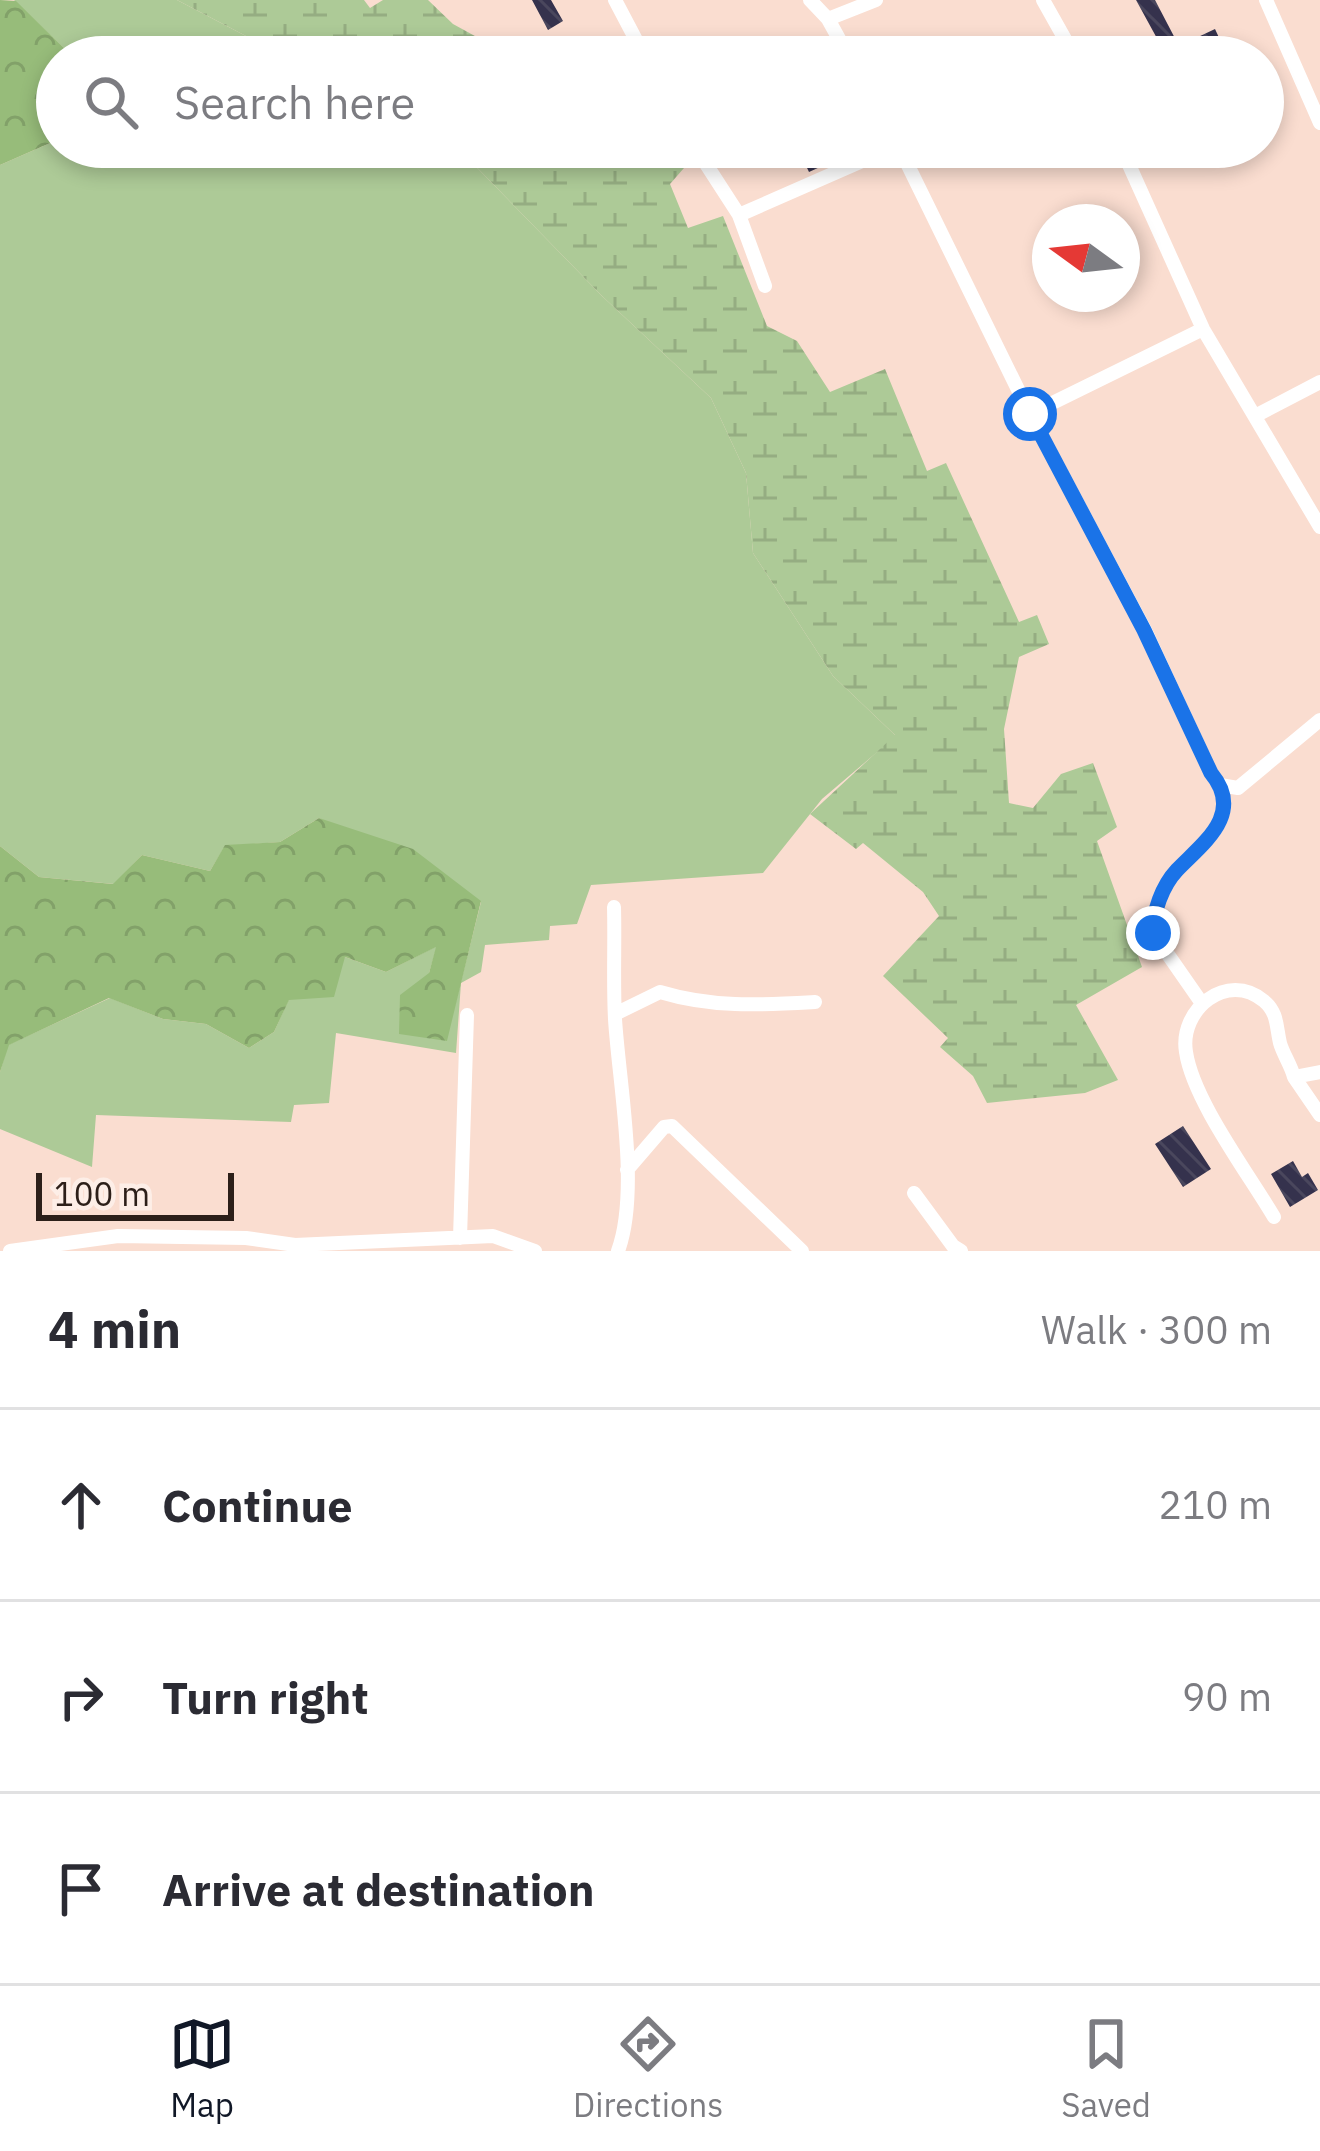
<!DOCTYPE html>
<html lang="en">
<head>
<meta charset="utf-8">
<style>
	:root { --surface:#fff; --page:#f7f7f7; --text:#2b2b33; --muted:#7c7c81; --line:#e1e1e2; --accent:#111827 }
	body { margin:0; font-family:"IBM Plex Sans",sans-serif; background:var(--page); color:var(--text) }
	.compass { position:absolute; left:1032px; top:204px; width:108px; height:108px; border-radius:50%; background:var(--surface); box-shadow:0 6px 18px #0003; rotate:285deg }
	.scale { position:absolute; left:36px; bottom:30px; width:198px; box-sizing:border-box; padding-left:12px; border:6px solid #2c1f19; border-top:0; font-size:33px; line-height:42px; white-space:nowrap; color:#2c1f19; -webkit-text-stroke:9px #fdeee7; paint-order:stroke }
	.stop { position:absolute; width:36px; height:36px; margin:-27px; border:9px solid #1a73e8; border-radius:50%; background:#fff }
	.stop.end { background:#1a73e8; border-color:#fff; box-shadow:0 3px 12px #0008 }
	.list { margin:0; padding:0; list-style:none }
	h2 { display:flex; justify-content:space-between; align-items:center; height:156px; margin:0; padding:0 48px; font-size:51px }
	h2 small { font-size:39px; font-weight:400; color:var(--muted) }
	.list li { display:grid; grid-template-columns:78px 1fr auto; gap:36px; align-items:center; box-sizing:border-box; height:192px; padding:0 48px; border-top:3px solid var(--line) }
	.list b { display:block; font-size:45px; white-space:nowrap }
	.list em { font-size:39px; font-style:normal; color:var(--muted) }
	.icon { flex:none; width:66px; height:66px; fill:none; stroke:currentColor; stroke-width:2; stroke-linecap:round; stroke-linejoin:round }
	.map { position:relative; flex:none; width:1320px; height:1251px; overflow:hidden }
	.search { position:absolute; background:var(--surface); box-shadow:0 6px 18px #0003; left:36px; right:36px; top:36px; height:132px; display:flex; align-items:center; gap:30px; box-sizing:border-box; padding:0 42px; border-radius:66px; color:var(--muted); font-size:45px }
	.sheet { height:732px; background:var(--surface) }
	nav { display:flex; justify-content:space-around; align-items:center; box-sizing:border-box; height:168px; border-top:3px solid var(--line); background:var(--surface); font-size:33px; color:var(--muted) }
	nav a { display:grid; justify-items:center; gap:6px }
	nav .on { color:var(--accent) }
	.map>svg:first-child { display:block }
</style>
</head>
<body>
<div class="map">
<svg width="1320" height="1251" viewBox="0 0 1320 1251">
	<defs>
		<pattern id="forest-crowns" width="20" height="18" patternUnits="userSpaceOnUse" patternTransform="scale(3)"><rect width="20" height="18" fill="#97bc7a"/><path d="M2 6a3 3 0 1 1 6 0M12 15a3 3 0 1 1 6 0" fill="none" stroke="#82a169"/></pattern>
		<pattern id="wetland-marsh" width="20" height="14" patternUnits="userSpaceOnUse" patternTransform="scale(3)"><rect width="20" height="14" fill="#adca97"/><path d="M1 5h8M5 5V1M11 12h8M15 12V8" fill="none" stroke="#95ad82"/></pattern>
		<pattern id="building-back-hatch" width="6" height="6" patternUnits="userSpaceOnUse" patternTransform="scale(3)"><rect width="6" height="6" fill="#35324d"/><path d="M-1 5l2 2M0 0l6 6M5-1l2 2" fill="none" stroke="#4a475d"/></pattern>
	</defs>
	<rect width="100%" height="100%" fill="#faddd0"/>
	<path fill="#adca97" d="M14 0H177L286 57H73Z
		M57 140V147H457L602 296 711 398 746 473 753 553 833 676 896 736 822 799 763 873 591 885 577 924 550 926 549 940 485 945 481 972 461 983 456 1053 336 1033 329 1103 294 1105 291 1122 96 1115 92 1167 0 1129V1072L8 1045 110 998 163 1019 206 1024 249 1048 274 1032 289 999 345 957 386 972 437 946 429 973 446 1041 481 902 319 818 280 842 225 846 210 871 142 855 114 884 39 877 0 846V165Z"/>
	<path fill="url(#forest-crowns)" d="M0 0 16 1 73 57H57V140L0 165Z
		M319 818 413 849 481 901 447 1041 399 1034 400 995 429 973 436 947 386 972 345 957 334 997 289 1000 274 1032 249 1048 206 1024 163 1019 109 998 9 1045 0 1072V846L39 877 113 884 142 855 210 871 225 845 280 842Z"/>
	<path fill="url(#wetland-marsh)" d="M177 0H364L370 8 383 0H428L453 24 513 57H286Z
		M457 147H610L619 167 674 149 684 168 670 184 688 228 723 216 767 326 797 341 830 392 885 369 927 471 946 463 1019 622 1037 615 1049 644 1019 657 1004 729 1009 803 1033 808 1061 774 1093 763 1117 827 1097 841 1142 967 1076 1005 1118 1080 1085 1093 987 1103 973 1076 940 1047 948 1038 883 976 939 916 923 892 863 843 856 849 810 814 895 735 833 676 753 553 746 473 711 398 602 296Z"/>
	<path fill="url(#building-back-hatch)" d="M532 0H551L563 21 548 30Z
		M1136 0H1155L1179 46 1215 29 1228 57H1157L1165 53Z
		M797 147H823L831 162 809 172Z
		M1183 1126 1211 1169 1183 1187 1155 1144Z
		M1293 1161 1302 1177 1308 1173 1318 1190 1290 1207 1271 1174Z"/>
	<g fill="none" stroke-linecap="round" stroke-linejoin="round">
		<path stroke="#fff" stroke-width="14" d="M615 0 645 57
			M810 0 828 19 876 0
			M1043 0 1075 57
			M1266 0 1320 123
			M828 19 849 57
			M695 147 739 215 765 286
			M899 147 1030 414 1145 630 1211 773C1245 815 1203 843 1177 870 1162 886 1153 912 1153 933L1201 1002
			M1121 147 1203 329 1320 527
			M739 215 894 147
			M1030 414 1203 329
			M1255 416 1320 382
			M1220 785 1238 788 1320 720
			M614 907C615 944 613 982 615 1019 619 1084 640 1191 618 1251
			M615 1014 660 992C713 1008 760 1005 815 1002
			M1294 1077 1320 1115
			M627 1170 664 1127 672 1126 802 1251
			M914 1193 953 1246 961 1251
			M1274 1217C1248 1173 1193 1100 1186 1052 1179 1010 1227 970 1264 1001 1278 1013 1276 1026 1280 1043 1283 1054 1291 1065 1294 1077L1320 1072
			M460 1238 467 1015
			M10 1251 118 1236 246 1238 295 1245 493 1236 535 1251"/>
	</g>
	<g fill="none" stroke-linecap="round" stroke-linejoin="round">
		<path stroke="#1a73e8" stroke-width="15" d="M1030 414 1144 630 1211 773C1245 814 1203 843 1177 870 1162 886 1153 912 1153 933"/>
	</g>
</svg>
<svg class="compass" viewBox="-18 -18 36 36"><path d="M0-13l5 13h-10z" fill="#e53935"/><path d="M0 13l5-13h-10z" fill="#7c7c81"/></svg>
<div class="scale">100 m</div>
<div class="stop" style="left:1030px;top:414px"></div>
<div class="stop end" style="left:1153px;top:933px"></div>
<div class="search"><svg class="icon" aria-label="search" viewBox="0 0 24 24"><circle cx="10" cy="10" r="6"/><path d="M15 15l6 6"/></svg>Search here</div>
</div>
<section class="sheet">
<h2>4 min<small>Walk · 300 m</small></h2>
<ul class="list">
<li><svg class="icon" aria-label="ahead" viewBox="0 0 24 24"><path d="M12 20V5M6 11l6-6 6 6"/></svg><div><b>Continue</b></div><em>210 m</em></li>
<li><svg class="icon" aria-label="right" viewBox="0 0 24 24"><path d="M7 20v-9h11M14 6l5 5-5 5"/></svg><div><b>Turn right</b></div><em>90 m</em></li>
<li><svg class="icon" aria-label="arrive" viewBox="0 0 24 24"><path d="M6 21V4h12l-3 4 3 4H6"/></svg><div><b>Arrive at destination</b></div></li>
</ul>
</section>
<nav>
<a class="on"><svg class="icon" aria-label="map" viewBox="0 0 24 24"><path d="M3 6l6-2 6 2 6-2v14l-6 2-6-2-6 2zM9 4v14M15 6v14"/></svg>Map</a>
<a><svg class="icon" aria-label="directions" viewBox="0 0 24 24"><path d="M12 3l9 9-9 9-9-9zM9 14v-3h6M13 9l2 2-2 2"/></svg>Directions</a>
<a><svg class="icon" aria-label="saved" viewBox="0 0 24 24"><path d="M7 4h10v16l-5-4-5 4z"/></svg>Saved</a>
</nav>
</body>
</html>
